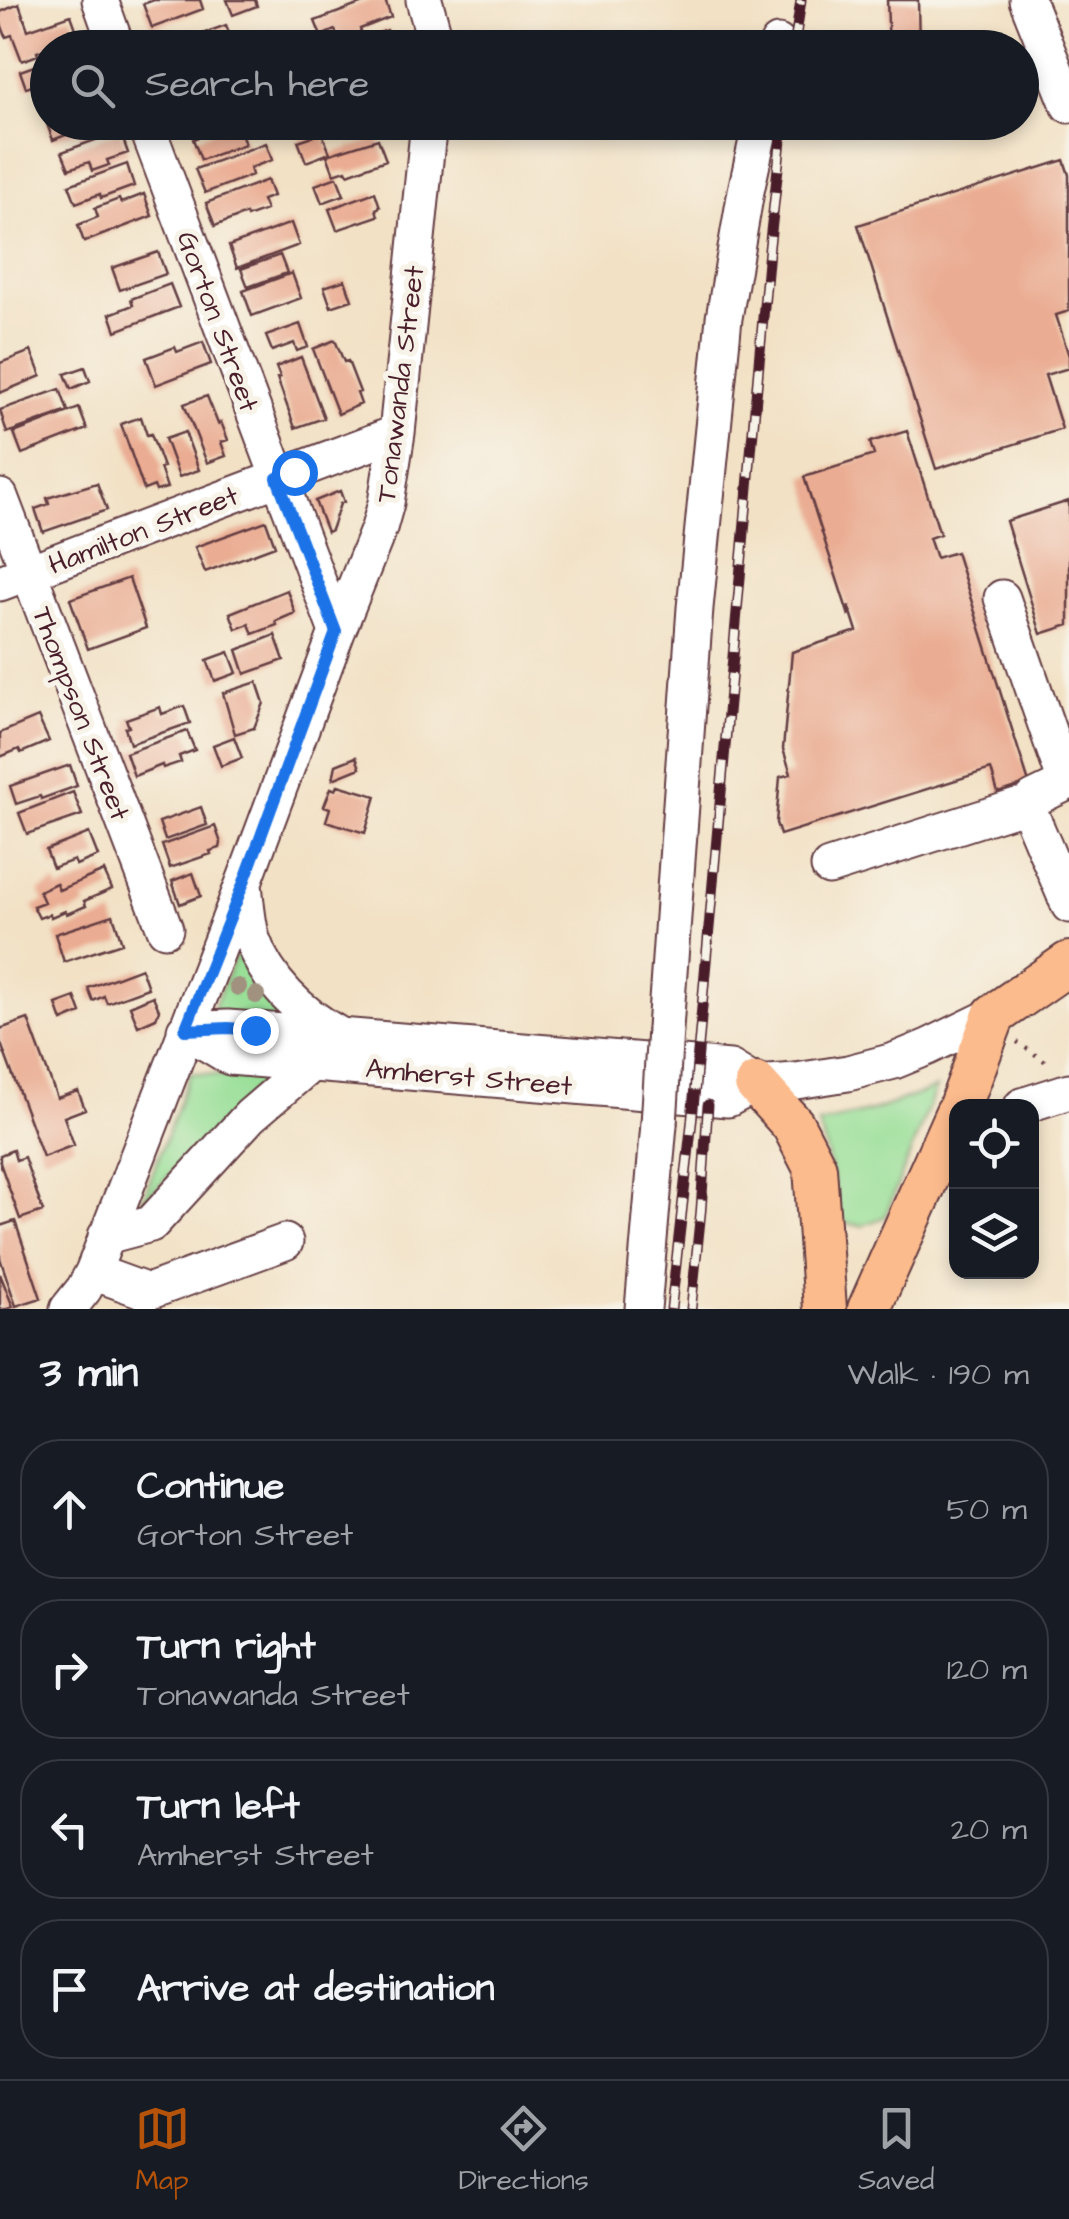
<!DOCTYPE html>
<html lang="en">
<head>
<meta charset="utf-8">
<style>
	:root { --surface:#171b24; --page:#20242c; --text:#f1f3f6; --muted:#9ea1a6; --line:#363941; --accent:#b45309 }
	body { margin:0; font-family:"Architects Daughter",sans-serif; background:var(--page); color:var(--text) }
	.controls { position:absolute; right:30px; bottom:30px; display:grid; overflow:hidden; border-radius:20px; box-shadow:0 5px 15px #0003 }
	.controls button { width:90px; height:90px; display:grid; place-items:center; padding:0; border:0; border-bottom:2px solid var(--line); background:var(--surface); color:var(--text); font:50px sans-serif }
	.stop { position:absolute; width:30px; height:30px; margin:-22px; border:8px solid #1a73e8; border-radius:50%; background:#fff }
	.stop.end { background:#1a73e8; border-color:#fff; box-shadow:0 2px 10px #0008 }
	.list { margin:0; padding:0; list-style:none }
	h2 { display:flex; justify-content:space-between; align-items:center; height:130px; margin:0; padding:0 40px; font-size:42px }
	h2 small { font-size:32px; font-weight:400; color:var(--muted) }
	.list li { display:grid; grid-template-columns:65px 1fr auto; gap:30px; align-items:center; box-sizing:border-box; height:140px; margin:0 20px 20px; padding:0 20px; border:2px solid var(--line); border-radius:40px }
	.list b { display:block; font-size:38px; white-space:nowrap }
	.list p { margin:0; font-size:32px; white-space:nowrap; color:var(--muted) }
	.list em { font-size:32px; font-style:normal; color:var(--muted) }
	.icon { flex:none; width:55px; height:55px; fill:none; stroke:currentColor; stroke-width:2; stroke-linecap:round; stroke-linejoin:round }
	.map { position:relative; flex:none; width:1069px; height:1309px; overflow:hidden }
	.search { position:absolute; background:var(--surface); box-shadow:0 5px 15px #0003; left:30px; right:30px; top:30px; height:110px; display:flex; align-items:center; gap:25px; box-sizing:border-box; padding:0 35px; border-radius:55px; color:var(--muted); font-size:38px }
	.sheet { height:770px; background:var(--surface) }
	nav { display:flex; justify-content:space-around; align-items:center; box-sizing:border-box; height:140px; border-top:2px solid var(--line); background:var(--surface); font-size:28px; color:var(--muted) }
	nav a { display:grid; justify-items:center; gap:5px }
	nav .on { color:var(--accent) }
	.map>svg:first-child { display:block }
</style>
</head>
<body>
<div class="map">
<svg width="1069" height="1309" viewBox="0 0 1069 1309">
	<rect width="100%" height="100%" fill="#f7f3e8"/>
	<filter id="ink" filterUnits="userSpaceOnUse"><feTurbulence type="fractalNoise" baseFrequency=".01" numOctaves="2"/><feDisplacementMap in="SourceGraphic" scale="20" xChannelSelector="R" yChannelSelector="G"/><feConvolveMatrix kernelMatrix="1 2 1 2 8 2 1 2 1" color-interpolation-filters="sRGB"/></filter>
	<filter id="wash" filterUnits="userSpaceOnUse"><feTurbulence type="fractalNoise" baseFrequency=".0048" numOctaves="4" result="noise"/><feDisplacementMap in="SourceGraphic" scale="40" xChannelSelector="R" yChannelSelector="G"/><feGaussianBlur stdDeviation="2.25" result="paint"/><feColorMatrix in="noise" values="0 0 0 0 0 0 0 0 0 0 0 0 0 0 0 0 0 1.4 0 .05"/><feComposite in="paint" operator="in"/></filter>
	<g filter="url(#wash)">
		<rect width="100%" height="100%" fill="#f2e1c5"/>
		<path fill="#99df98" stroke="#727f62" stroke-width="2.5" d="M241 944C251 977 263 1002 289 1024L217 1014 214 1006Z
			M190 1073 265 1079 141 1204Z
			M936 1088 885 1217 861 1226 842 1222C832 1189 831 1156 818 1124L875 1110Z"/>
		<g id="blocks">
			<path fill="#eaac92" d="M154 0H200L203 9 152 28 143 4Z
				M227 0H255L257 6 233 15Z
				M371 0H385L391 17 360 29 361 32 339 40 335 30 321 36 315 21Z
				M887 0H918L919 48H889Z
				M19 4 28 30 71 15 79 37 37 52 38 55 22 61 12 35 6 37 0 21V12Z
				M226 25 234 45 228 48H163Z
				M387 30 394 48H341V47Z
				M48 61V81L26 88 20 71Z
				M51 122H111L112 126 81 137 78 130 53 140 47 124Z
				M237 122 245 144 201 160 193 139Z
				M120 131 128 153 107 160 109 165 92 171 89 162 69 169 62 152Z
				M322 133 330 153 306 162 298 141Z
				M378 139 386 160 348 174 346 170 334 174 327 155Z
				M266 143 272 160 250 168 252 175 205 193 195 169Z
				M1064 160 1069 175V311L1056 315 1069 356V368L1045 375 1062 429 936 469 858 225Z
				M127 164 134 186 101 198 100 194 76 203 69 185Z
				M337 177 344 195 322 203 315 185Z
				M267 180 273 196 262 200 266 210 247 217 246 214 215 226 206 203Z
				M375 192 380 207 376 209 378 216 337 230 329 209Z
				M144 194 152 216 84 242 78 225 98 217 95 208 119 199 121 203Z
				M291 223 299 245 237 268 229 246Z
				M158 252 166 274 120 290 112 268Z
				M280 255 287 273 248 287 241 269Z
				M292 273 301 298 252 316 243 291Z
				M345 280 352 300 331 307 324 287Z
				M170 284 179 307 116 331 110 314 133 305 131 299Z
				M300 324 308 347 297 351 294 343 272 351 266 336Z
				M335 340 344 362 348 361 360 392 357 393 361 404 338 414 313 349Z
				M203 342 211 364 156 385 146 358 175 347 177 352Z
				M31 351 41 376 0 393V363Z
				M301 357 324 418 295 428 277 378 280 377 276 367Z
				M85 367 90 381 71 389 65 374Z
				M60 389 68 411 7 433 0 410Z
				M207 396 218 424 221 422 228 440 221 442 226 456 207 463 184 404Z
				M79 408 87 429 22 454 14 433Z
				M141 417 147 435 151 434 163 467 160 468 167 488 156 491 154 486 144 490 121 424Z
				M907 431 940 534 929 538 936 558 956 552 1029 783 998 793 991 769 780 835 776 823 780 777 791 774 783 749 792 652 857 631 849 606V616L804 477 874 455 870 442Z
				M185 432 199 470 179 477 165 439Z
				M97 483 107 510 43 532 35 509 49 504 47 498Z
				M340 491 344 502 340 504 331 530 327 532 315 501Z
				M1069 501V625L1041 634 1006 521Z
				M266 521 275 546 205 572 195 547Z
				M129 578 146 628 88 649 70 599Z
				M287 590 295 613 276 621 277 625 253 634 249 624 236 629 230 613Z
				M275 635 284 660 245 674 237 650Z
				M229 652 237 673 215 681 207 660Z
				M257 682 264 703 254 728 235 734 223 693Z
				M184 706 190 723 130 744 125 728 129 727 126 719 160 707 162 714Z
				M38 717 49 741 21 753 19 749 0 757V733Z
				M187 731 195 750 179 756 181 762 163 768 162 765 134 776 126 753Z
				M234 737 242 758 221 766 213 745Z
				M356 757 360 768 333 779 336 765Z
				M70 765 77 786 41 799 40 796 16 804 10 786Z
				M338 785 376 796 365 833 326 821 330 808 324 806 331 788 336 790Z
				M73 792 82 815 27 834 19 813Z
				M201 807 207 825 165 840 159 822Z
				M215 826 221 843 220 848 210 851 211 854 170 868 162 845Z
				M89 833 98 856 76 865 74 860 53 868 46 850Z
				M104 871 112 889 84 901 86 906 67 914 65 911 51 917 50 914 39 918 33 906 44 902 39 891 56 883 59 890Z
				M193 873 201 896 180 904 172 881Z
				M113 915 122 943 64 962 55 934Z
				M141 968 148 988 107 1003 104 996 93 1001 88 988Z
				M153 996 159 1010 156 1018 138 1026 130 1006Z
				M75 997 81 1013 62 1021 56 1004Z
				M28 1019 57 1098 78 1091 85 1109 64 1117 74 1145 43 1157 0 1041V1029Z
				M13 1150 16 1160 24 1157 43 1211 20 1219 0 1163V1155Z
				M15 1221 41 1298 16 1306 0 1258V1226Z
				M0 1274 13 1307 7 1309H0Z"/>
		</g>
	</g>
	<g filter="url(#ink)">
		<use href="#blocks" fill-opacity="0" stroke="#633c42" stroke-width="2.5"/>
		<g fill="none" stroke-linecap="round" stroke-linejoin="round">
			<g stroke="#633c42" stroke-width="39">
				<path id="minor" d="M100 0 117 48
					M424 0 434 36V48
					M1027 0 1069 105
					M777 48 778 43
					M145 122 337 632
					M0 497 165 929
					M0 583 397 433
					M1002 598 1064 777 1062 785 1033 799 1030 813
					M829 867 1017 807 1030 813 1069 905
					M244 884C246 902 247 921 252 939 267 982 301 1014 339 1035
					M665 1029 695 608 724 318 746 191 761 122
					M185 1030 230 1057 728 1099 756 1084 796 1081 848 1073 894 1061 928 1047 994 1015
					M185 1030 228 1028 340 1036 730 1068 756 1084
					M1022 1106 1069 1091
					M106 1236 151 1224 250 1116 312 1063
					M93 1272 148 1292 285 1242
					M68 1309 84 1289 93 1272 244 882 337 632 379 528 386 503 397 433 429 122
					M643 1309 659 1124"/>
			</g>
			<g stroke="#633c42" stroke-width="46">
				<path id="major" d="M756 1084 793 1125 815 1168 825 1309
					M960 1106 994 1015 1069 963
					M869 1309 956 1114"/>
			</g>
			<path stroke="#633c42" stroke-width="4" stroke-dasharray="2.5 8" stroke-linecap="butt" d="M1017 1042 1050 1065"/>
			<use href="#minor" stroke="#fff" stroke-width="35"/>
			<use href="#major" stroke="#fbbb8d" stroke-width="42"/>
			<g stroke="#4a1f2b" stroke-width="11">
				<path id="rail" d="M794 48 801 0
					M671 1309 692 1120 769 250 783 122
					M691 1309 701 1210 708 1105"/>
			</g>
			<use href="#rail" stroke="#f7f3e8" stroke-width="8" stroke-dasharray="22" stroke-linecap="butt"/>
			<g stroke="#633c42" stroke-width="39" stroke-linecap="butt">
				<path id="minor-bridge" d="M659 1124 665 1029"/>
			</g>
			<use href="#minor-bridge" stroke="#fff" stroke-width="35"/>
		</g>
		<g fill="#a1917f">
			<circle cx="238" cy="987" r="9"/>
			<circle cx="256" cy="995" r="9"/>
		</g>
	</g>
	<g fill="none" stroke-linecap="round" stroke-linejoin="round" filter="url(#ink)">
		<path stroke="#1a73e8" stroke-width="12" d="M255 1030 228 1028 185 1030 244 882 336 632 277 478 294 472"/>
	</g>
	<g text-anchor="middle" stroke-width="10" stroke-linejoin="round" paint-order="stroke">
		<g font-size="28" fill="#4a1f2b" stroke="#f7f3e8">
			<text transform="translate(219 321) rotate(70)" y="10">Gorton Street</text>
			<text transform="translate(399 384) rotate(-83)" y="10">Tonawanda Street</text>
			<text transform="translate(143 529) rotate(-21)" y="10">Hamilton Street</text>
			<text transform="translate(82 713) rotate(69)" y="10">Thompson Street</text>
			<text transform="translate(469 1076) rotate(5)" y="10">Amherst Street</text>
		</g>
	</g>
</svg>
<div class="controls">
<button><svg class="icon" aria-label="locate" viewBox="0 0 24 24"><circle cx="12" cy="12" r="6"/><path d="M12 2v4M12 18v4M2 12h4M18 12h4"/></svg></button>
<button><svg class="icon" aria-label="layers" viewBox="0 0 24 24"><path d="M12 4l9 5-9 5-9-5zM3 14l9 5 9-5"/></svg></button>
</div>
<div class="stop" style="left:294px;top:472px"></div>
<div class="stop end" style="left:255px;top:1030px"></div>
<div class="search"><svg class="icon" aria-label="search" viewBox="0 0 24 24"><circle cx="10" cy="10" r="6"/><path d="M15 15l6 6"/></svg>Search here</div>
</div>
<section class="sheet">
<h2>3 min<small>Walk · 190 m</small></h2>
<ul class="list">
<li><svg class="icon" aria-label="ahead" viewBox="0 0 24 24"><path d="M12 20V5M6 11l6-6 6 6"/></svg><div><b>Continue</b><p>Gorton Street</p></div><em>50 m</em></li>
<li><svg class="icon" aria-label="right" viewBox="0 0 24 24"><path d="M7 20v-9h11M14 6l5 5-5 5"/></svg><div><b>Turn right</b><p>Tonawanda Street</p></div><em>120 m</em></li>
<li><svg class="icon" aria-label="left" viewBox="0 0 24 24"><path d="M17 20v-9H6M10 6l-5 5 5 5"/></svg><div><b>Turn left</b><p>Amherst Street</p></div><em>20 m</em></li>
<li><svg class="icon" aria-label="arrive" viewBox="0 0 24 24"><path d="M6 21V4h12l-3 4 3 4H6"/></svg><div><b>Arrive at destination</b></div></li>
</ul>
</section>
<nav>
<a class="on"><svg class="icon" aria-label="map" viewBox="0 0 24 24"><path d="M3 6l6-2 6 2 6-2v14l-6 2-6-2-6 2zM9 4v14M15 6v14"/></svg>Map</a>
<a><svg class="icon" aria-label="directions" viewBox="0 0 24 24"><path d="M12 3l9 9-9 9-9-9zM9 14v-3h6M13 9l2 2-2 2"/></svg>Directions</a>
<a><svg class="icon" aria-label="saved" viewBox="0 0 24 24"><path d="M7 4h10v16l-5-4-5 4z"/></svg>Saved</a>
</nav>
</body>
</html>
